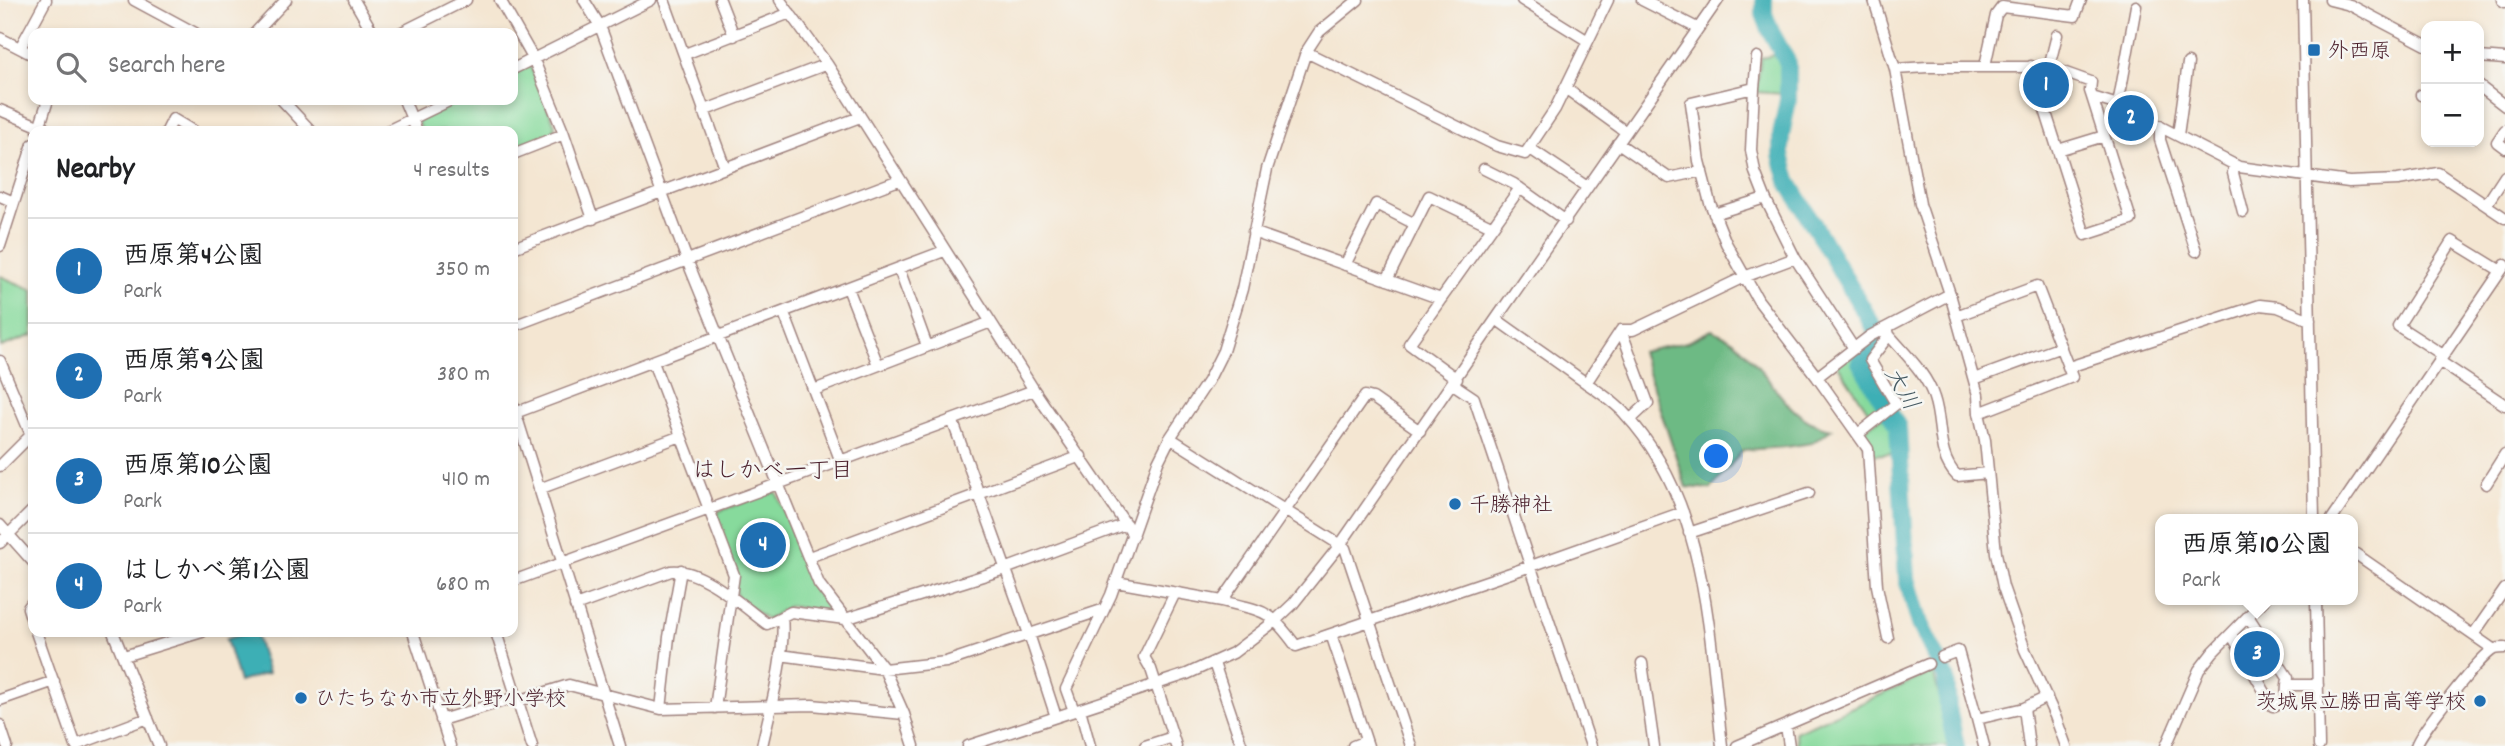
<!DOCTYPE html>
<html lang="en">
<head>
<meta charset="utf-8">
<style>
	:root { --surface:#fff; --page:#f2f2f2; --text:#202124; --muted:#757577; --line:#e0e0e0; --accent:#1f6fb2 }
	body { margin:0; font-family:Dekko,"Klee One",sans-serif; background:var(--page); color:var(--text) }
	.controls { position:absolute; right:21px; top:21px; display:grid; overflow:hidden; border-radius:14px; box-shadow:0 4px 10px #0003 }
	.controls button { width:63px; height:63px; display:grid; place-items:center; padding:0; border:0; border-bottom:2px solid var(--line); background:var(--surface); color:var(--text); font:35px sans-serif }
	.you { position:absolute; left:1717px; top:457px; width:24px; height:24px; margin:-18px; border:5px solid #fff; border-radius:50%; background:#1a73e8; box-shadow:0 0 0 10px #1a73e833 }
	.badge { display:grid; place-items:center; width:46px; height:46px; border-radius:50%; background:var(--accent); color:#fff; font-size:23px; font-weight:700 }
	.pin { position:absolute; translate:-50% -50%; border:4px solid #fff; box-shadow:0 2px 7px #0006 }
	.popup { position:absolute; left:2155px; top:514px; width:203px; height:91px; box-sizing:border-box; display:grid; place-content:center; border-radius:14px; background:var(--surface); filter:drop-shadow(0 2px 5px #0005); font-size:23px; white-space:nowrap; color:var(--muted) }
	.popup b { font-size:26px; color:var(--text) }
	.popup::after { content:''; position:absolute; left:50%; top:100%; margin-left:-14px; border:14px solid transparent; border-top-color:var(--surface) }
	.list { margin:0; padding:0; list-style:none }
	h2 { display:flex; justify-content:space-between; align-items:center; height:91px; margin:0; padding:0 28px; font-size:30px }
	h2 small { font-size:23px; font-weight:400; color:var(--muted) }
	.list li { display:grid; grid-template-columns:46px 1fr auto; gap:21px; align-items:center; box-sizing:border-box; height:105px; padding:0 28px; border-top:2px solid var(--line) }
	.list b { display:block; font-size:26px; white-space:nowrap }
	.list p { margin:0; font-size:23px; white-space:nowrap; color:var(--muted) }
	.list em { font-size:23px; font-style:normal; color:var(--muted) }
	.icon { flex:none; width:38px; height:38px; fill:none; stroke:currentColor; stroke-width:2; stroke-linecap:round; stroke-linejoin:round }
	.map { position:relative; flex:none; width:2505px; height:746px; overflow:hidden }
	.search { position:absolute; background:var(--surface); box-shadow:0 4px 10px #0003; left:28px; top:28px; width:490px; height:77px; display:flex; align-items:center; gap:18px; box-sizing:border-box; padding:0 24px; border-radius:14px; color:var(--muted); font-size:26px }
	.panel { position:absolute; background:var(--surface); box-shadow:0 4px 10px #0003; left:28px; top:126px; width:490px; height:511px; border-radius:14px }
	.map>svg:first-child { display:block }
</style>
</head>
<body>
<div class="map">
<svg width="2505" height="746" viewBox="0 0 2505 746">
	<rect width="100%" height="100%" fill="#f6f6f2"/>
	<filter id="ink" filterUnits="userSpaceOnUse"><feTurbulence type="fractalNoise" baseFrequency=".0143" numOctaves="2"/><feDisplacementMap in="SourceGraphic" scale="14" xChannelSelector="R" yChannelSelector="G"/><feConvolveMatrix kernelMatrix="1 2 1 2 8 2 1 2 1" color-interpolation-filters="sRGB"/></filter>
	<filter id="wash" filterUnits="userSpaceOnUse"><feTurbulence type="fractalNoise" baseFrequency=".00686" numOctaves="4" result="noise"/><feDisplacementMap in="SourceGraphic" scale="28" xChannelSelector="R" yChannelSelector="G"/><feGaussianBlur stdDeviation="1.57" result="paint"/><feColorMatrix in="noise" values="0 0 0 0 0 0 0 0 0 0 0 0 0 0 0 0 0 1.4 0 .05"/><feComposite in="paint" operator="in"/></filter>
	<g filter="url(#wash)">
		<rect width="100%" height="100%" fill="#f4e6d2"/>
		<path fill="#87da9c" stroke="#687c64" stroke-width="2" d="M1780 54 1783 63 1784 94 1756 92 1761 58Z
			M529 63 555 125 553 134 513 149V131H421L417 121 458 100H513V72Z
			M0 276 33 290V335L1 347Z
			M1866 344 1857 361 1882 406 1871 415 1837 364Z
			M1886 414 1896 428 1898 453 1871 455 1859 434Z
			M773 492 777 493 818 593 831 610 829 612 789 606 767 620 737 597 716 515 719 511Z
			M1933 672 1953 746H1797L1795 732Z"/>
		<path fill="#6dba84" stroke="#5c6c58" stroke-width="2" d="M1712 330C1719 334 1730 337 1736 343 1769 370 1786 423 1832 429L1812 443 1786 447 1743 450 1711 489 1686 487 1641 352 1687 342Z"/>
		<path fill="#3dafb5" stroke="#446770" stroke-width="2" d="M251 632H255L268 673 239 682 226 639Z"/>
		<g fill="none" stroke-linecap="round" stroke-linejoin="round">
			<path stroke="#3dafb5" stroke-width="18" d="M1764 0V14L1771 32 1788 63V100L1781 135V155L1788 181 1877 333 1878 338 1860 362 1898 427 1907 579 1920 624 1946 677 1948 709 1956 746"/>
		</g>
	</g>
	<g filter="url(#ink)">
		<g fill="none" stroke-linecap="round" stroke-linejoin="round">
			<g stroke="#9f827e" stroke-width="13">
				<path id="minor" d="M134 0 195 33
					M354 0 373 33
					M500 0 533 58 564 134 593 219
					M584 0 600 26 687 260 819 584 884 669 904 714 914 746
					M664 0 725 168
					M720 0 734 36
					M780 0 827 64 1034 390 1133 535
					M1522 0 1588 41
					M1642 0 1697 28
					M1718 0 1496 319C1522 338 1549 356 1575 375 1591 387 1612 399 1625 414 1707 502 1709 633 1722 746
					M1874 0 1895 69 1920 204 1950 294 1978 395 1979 413 1985 440 1996 553 2003 587 2025 650 2055 716 2066 746
					M2303 0 2314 519
					M2330 0 2350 5 2426 45
					M2502 0 2505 2
					M255 33 286 0
					M400 33 466 0
					M0 38 33 55
					M20 48 46 0
					M1306 52 1497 146 1525 154 1555 109 1608 0
					M685 54 790 13
					M2479 57 2505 59
					M1985 66 1996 15 2002 7 2075 16 2081 0
					M2031 66 2085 235 2131 220 2092 97
					M2049 67 2057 35
					M513 69 651 0
					M1895 69 1928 67H2049L2091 82 2090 91 2092 97 2118 105 2239 167 2349 182 2398 180 2438 173 2505 218
					M2479 86 2505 106
					M1565 88 1626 132
					M1754 88 1757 57
					M2421 95 2426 94
					M282 100 311 131
					M404 100 417 131
					M2118 105 2136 6
					M0 110 50 131
					M703 111 827 64
					M2160 126V140L2196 251
					M2505 130 2497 142 2505 148
					M38 131 48 100
					M167 131 173 119 193 131
					M387 131 451 100
					M2178 135 2188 63
					M1618 143 1669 178 1702 171
					M1529 148 1587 187
					M2058 150 2104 136
					M513 154 564 134
					M2234 165 2233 173 2243 212
					M1484 169 1514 184 1566 221
					M0 196 14 202
					M2486 205 2505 176
					M1714 214 1765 198
					M1253 232 1441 299
					M0 246 33 144
					M513 248 860 117
					M1345 265 1376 204 1415 224
					M899 269 927 346
					M1387 280 1429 196 1491 226
					M848 288 878 365
					M784 313 841 462
					M1956 316 2037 286 2072 377 1979 413
					M513 326 899 180
					M1621 330 1648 403 1630 420
					M1889 335C1905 354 1927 374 1934 398 1943 424 1936 455 1957 476L1988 473
					M1853 347 1795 258 1766 200 1755 172 1751 150 1754 88 1691 103 1699 161 1710 203 1726 243 1758 300 1817 377 1868 449 1877 586 1888 638
					M2443 355 2398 326 2452 241 2501 271
					M0 361 31 435 0 466
					M2439 361 2505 405
					M653 362 734 575 715 708
					M2069 367 2260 305 2278 307 2310 320
					M1817 377 1870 336 1950 294
					M1457 379 1409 344 1520 188
					M1974 379 2061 347
					M1586 383 1621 330H1633L1744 277 1795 258
					M1453 384 1474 398 1591 746
					M814 390 991 322
					M513 405 620 746
					M515 413 944 251
					M953 422 1029 634 1056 717
					M1858 434 1896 404 1870 360 1889 335 1888 331
					M1170 438 1345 548 1411 746
					M2486 484 2505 454
					M539 489 681 436
					M2332 519 2505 265
					M0 525 33 562
					M1689 533 1809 493
					M0 543 33 510
					M2353 552 2493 649
					M809 557 1081 456
					M513 581 1034 390
					M1116 582 1222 601 1365 396 1373 398 1420 431
					M1175 593 1144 657 1151 669 1176 746
					M2316 600 2319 746
					M33 601 28 608 33 624
					M1222 601C1266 612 1269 609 1296 646L1531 566 1683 512
					M575 606 671 571C700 567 744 607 767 624L791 612 845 619 1005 569 1126 524
					M2248 616 2288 678 2287 685
					M36 632 76 746
					M113 632 159 746
					M413 632 450 746
					M496 632 532 746
					M1331 634 1368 746
					M2231 634 2273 706 2286 702 2287 685H2318
					M2473 635 2505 589
					M780 655 884 669 946 662 1102 610
					M124 656 202 632
					M1942 657 1958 651 1977 719 2024 708 2047 697
					M1214 663 1242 746
					M1642 663 1654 746
					M0 700 54 681
					M518 701 569 685 661 709 812 705 904 714
					M2024 708 2029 746
					M661 709 669 637 681 570
					M1080 709 1090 746
					M1074 711 1066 689 1111 595 1158 462 1170 438 1208 381 1223 351 1242 289 1267 169 1306 52 1319 32 1358 0
					M1977 719 1984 746
					M441 720 517 697
					M0 725 7 746
					M1786 726 1789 746
					M76 745 148 718
					M762 746C770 709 786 654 782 617
					M968 746 1187 674 1233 653 1275 621 1293 604 1340 545 1496 319
					M1145 746 1173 737
					M1353 746 1366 741
					M1737 746 1928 664
					M2166 746 2199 670 2213 652 2264 600
					M2416 746C2420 732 2481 655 2494 649 2498 648 2501 648 2505 648"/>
			</g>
			<use href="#minor" stroke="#fff" stroke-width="10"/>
		</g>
	</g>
	<g fill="#1f6fb2" stroke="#f6f6f2" stroke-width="2.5">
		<rect x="2307" y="43" width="14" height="14" rx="3.5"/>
		<circle cx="1455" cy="504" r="7"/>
		<circle cx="301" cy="698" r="7"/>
		<circle cx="2480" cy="701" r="7"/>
	</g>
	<g text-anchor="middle" stroke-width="5" stroke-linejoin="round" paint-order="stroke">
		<g font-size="21" fill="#4a1f2b" stroke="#f6f6f2" text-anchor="start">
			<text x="2328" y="57">外西原</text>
			<text x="1469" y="511">千勝神社</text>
			<text x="315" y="705">ひたちなか市立外野小学校</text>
			<text x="2466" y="708" text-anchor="end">茨城県立勝田高等学校</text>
		</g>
		<g font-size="23" font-style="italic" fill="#455962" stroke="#f6f6f2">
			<text transform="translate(1903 388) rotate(60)" y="8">大川</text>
		</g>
		<g font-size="23" fill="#4a1f2b" stroke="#f6f6f2">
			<text x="773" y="477">はしかべ一丁目</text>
		</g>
	</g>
</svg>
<div class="controls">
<button>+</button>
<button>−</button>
</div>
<div class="you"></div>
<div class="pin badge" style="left:2046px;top:85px">1</div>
<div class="pin badge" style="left:2131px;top:118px">2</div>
<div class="pin badge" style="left:2257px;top:654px">3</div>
<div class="popup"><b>西原第10公園</b>Park</div>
<div class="pin badge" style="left:763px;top:545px">4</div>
<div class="search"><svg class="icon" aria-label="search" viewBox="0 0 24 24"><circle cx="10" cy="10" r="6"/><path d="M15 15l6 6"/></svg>Search here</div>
<section class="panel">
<h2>Nearby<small>4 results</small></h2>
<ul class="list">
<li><span class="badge">1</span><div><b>西原第4公園</b><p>Park</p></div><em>350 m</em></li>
<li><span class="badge">2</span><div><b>西原第9公園</b><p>Park</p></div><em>380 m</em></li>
<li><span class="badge">3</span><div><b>西原第10公園</b><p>Park</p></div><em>410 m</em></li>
<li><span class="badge">4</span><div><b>はしかべ第1公園</b><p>Park</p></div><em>680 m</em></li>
</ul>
</section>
</div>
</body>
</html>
